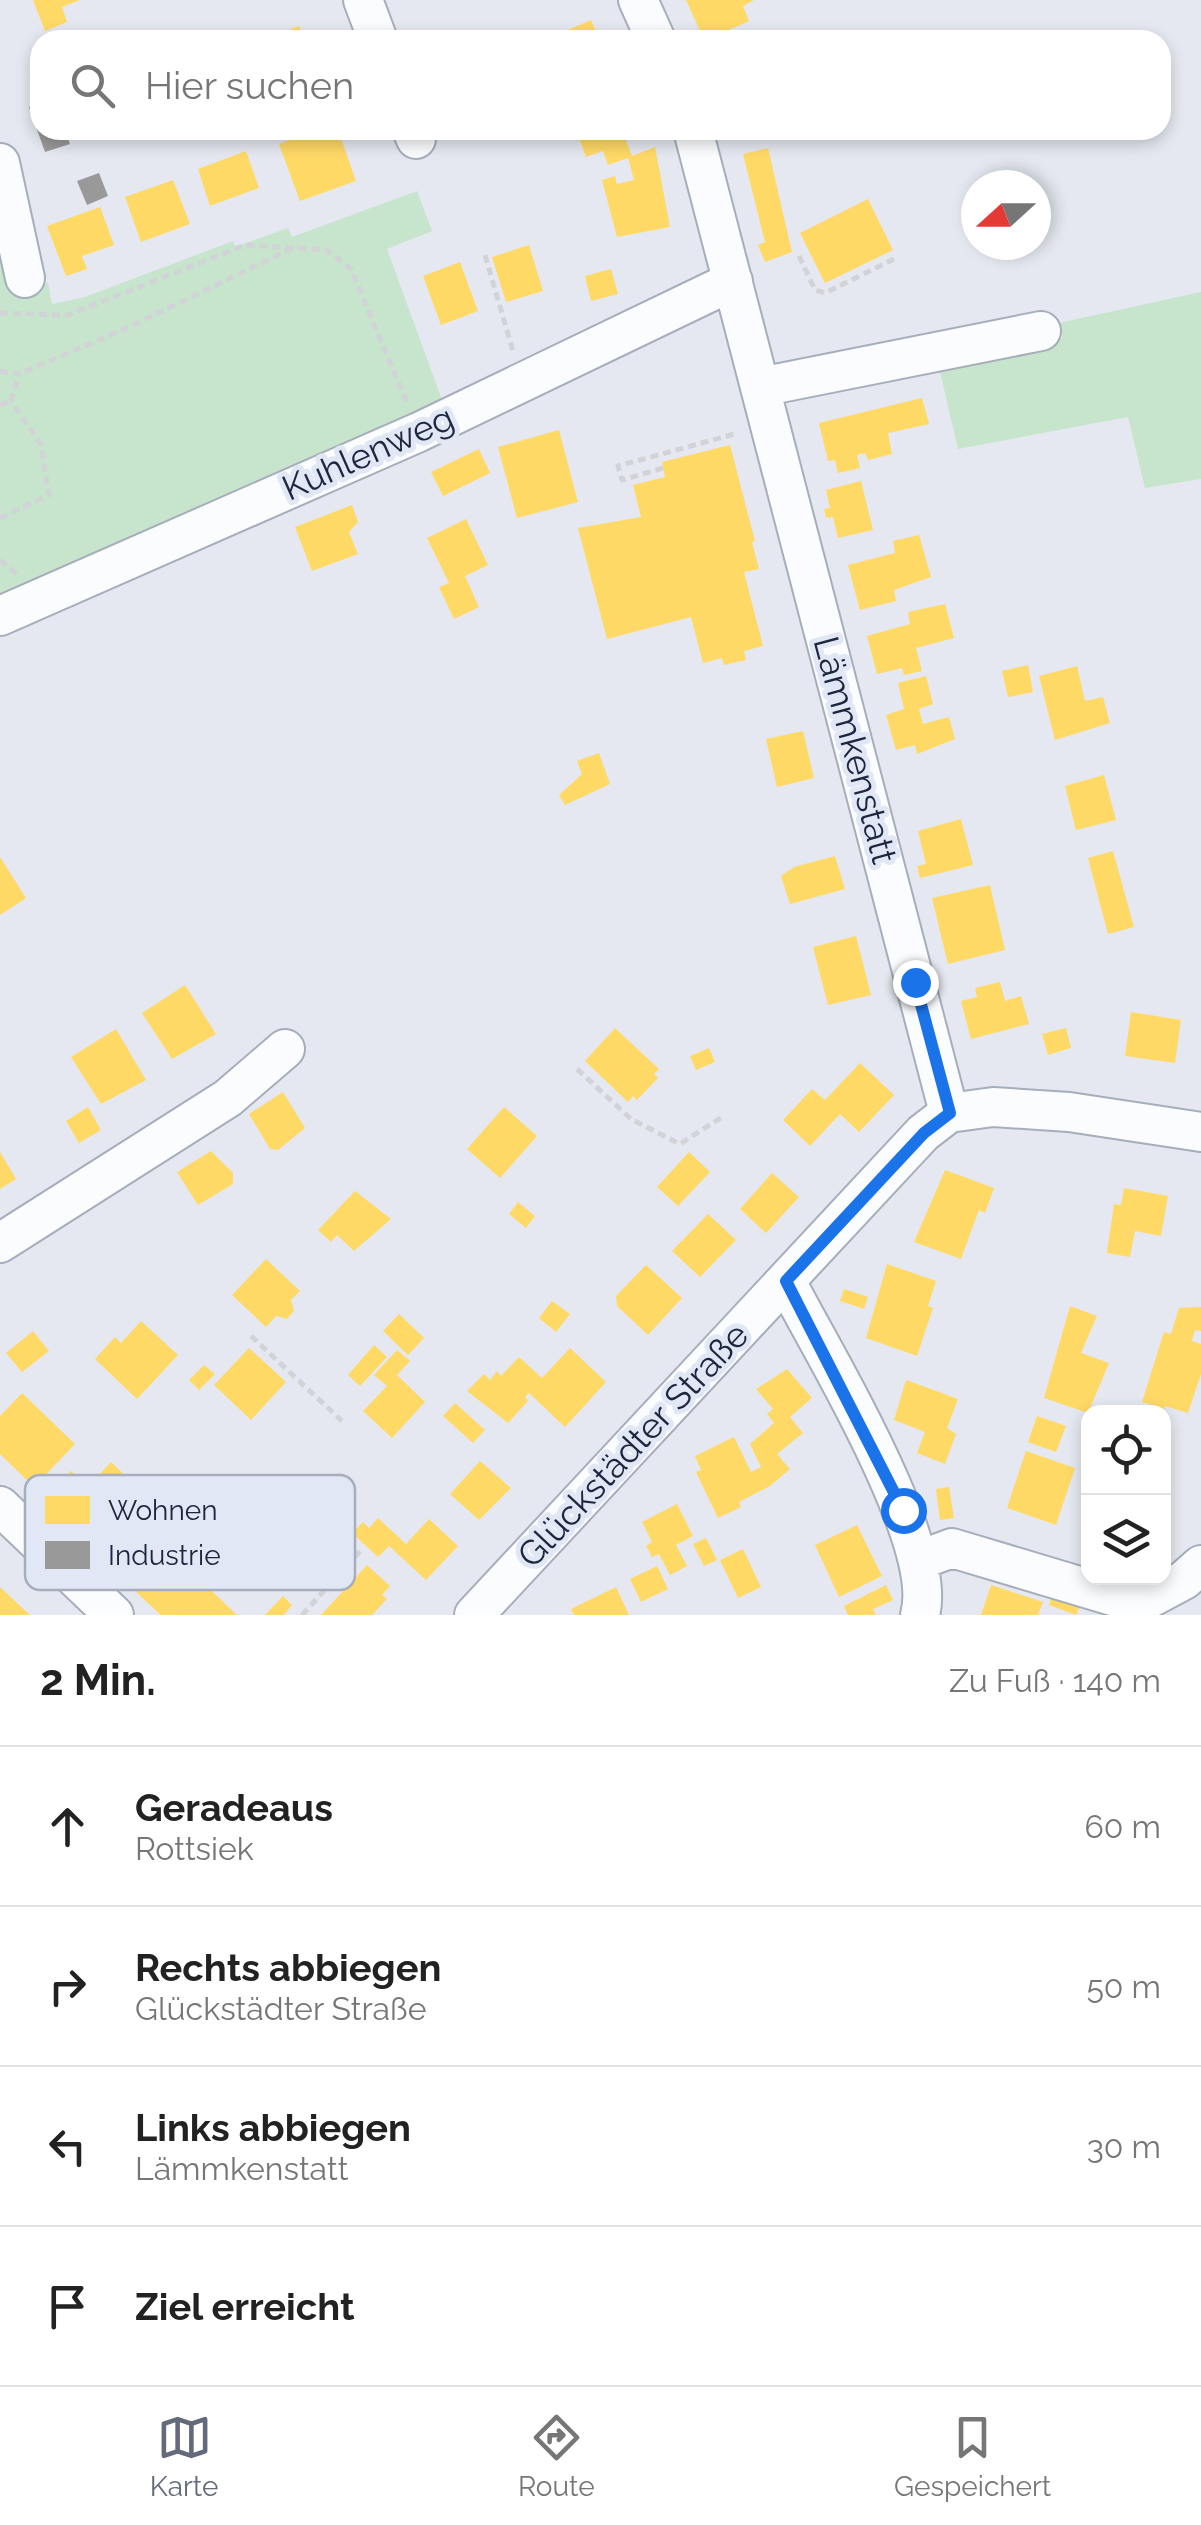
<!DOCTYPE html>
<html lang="de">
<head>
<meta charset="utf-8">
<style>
	:root { --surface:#fff; --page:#f2f2f2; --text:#222; --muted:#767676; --line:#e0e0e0; --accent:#626a7c }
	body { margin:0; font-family:Raleway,sans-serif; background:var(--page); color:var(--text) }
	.controls { position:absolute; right:30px; bottom:30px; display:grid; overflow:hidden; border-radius:20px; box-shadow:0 5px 15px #0003 }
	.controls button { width:90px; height:90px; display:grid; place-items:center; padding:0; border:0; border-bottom:2px solid var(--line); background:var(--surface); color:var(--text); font:50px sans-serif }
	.compass { position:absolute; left:961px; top:170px; width:90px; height:90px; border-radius:50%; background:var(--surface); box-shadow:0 5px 15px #0003; rotate:249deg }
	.stop { position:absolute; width:30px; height:30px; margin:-22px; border:8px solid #1a73e8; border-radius:50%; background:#fff }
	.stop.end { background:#1a73e8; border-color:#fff; box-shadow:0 2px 10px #0008 }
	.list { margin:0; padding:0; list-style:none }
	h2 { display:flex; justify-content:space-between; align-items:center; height:130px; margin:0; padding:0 40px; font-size:42px }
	h2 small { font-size:32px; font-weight:400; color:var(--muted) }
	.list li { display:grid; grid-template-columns:65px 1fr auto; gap:30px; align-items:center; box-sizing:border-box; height:160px; padding:0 40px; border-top:2px solid var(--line) }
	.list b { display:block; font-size:38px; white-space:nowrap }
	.list p { margin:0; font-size:32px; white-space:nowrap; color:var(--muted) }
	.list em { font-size:32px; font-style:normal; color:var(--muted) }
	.icon { flex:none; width:55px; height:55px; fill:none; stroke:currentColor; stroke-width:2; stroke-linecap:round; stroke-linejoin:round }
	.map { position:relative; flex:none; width:1201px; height:1615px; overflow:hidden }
	.search { position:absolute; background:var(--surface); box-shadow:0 5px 15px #0003; left:30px; right:30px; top:30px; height:110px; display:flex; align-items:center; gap:25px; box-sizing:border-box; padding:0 35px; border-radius:30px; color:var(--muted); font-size:38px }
	.sheet { height:770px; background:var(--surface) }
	nav { display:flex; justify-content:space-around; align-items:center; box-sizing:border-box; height:140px; border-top:2px solid var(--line); background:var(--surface); font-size:28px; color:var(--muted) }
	nav a { display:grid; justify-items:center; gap:5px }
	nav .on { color:var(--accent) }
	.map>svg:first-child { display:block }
</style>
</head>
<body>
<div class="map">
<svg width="1201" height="1615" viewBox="0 0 1201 1615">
	<rect width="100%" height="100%" fill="#e5e8f0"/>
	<path fill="#c7e4cd" d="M417 191 432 231 387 249 442 400 0 596V234L13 291 48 283 52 304 85 297 233 241 235 247 288 228 292 237Z
		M1201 292V479L1145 488 1128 417 958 449 938 363 1062 338 1059 323Z"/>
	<path fill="#ffd966" d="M33 0H80L62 7 67 22 45 31Z
		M686 0H754L743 6 749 21 713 37 711 31 702 35Z
		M591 20 600 40H556L554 36Z
		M299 26 305 40H262Z
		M318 130H338L356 181 300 201 279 144Z
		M576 130H622L632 156 655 147 670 227 617 237 602 180 615 176 617 184 634 180 628 158 608 165 603 151 586 157Z
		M768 148 792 252 765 262 758 245 765 242 743 154Z
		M246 151 259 188 210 206 198 169Z
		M173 180 190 224 141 242 125 197Z
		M868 199 893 250 825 283 800 233Z
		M100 207 114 245 82 256 87 269 66 276 47 226Z
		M529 245 543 291 506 302 492 257Z
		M460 262 478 311 441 325 423 276Z
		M611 269 618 294 591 301 585 276Z
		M922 398 929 424 888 433 892 454 868 460 865 453 857 455 860 468 838 473 835 460 828 461 819 423Z
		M559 430 578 502 517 518 498 447Z
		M730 445 755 541 752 542 759 569 744 572 763 646 744 651 746 660 724 665 722 658 703 663 691 617 607 639 578 528 641 517 633 485 665 477 662 462Z
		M479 449 490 473 443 496 431 472Z
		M861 481 873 530 838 538 833 517 826 518 824 509 830 508 826 490Z
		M352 505 358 522 349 532 358 554 312 571 295 527Z
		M466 519 488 565 465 576 479 607 454 619 439 587 449 583 427 538Z
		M919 535 931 577 894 590 896 601 860 610 848 565 895 553 893 541Z
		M945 604 954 638 916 648 922 671 904 675 902 668 877 674 867 636 910 624 908 612Z
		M1028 665 1033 692 1008 697 1002 671Z
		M1077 666 1085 701 1103 697 1110 723 1055 740 1039 676Z
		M926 676 933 704 919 709 923 724 949 717 955 739 917 754 915 745 896 750 886 715 904 709 898 683Z
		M803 731 814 778 777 787 766 739Z
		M599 753 610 784 565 805 559 795 582 774 577 761Z
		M1104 775 1116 820 1076 830 1065 786Z
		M961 819 973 865 920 878 917 866 926 864 918 831Z
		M1113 851 1134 927 1108 934 1088 858Z
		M835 856 845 889 790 904 781 876 794 867Z
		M0 857 26 898 0 915Z
		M990 885 1005 950 948 964 932 898Z
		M856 936 871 995 828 1005 813 947Z
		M1000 982 1005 1001 1021 996 1029 1024 971 1039 961 1001 977 997 975 988Z
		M185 985 216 1034 172 1059 142 1013Z
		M1131 1012 1181 1020 1175 1063 1125 1056Z
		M615 1028 659 1069 654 1074 658 1078 637 1100 633 1096 628 1102 585 1061Z
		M1066 1028 1071 1048 1048 1055 1042 1034Z
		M116 1029 146 1080 101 1104 71 1057Z
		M709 1048 715 1062 696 1070 690 1056Z
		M860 1063 894 1095 859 1132 840 1114 810 1146 783 1120 812 1089 825 1100Z
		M283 1092 305 1128 278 1150 270 1149 249 1114Z
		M88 1107 101 1130 79 1143 66 1121Z
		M504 1107 537 1136 500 1178 467 1149Z
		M211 1151 233 1173V1184L198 1205 177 1172Z
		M0 1152 16 1179 0 1189Z
		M689 1152 710 1172 678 1206 657 1187Z
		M945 1170 994 1188 985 1213 979 1210 961 1259 914 1242Z
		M772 1173 799 1197 766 1233 740 1209Z
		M1124 1188 1168 1196 1161 1236 1135 1231 1130 1257 1107 1253 1114 1204 1121 1205Z
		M355 1191 391 1219 354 1251 337 1235 331 1242 318 1230Z
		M518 1202 535 1216 526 1228 509 1214Z
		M708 1214 736 1240 700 1277 672 1251Z
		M266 1259 300 1291 291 1300 294 1311 287 1319 276 1316 266 1327 232 1295Z
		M887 1264 936 1281 928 1306 933 1308 917 1356 866 1338Z
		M646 1265 682 1298 648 1335 617 1306 616 1296Z
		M844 1289 868 1297 864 1309 840 1301Z
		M552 1301 570 1314 556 1332 539 1318Z
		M1070 1306 1097 1316 1081 1353 1109 1363 1088 1413 1044 1398Z
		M1201 1307V1331L1195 1330 1192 1341 1201 1344V1374L1188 1413 1165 1406 1163 1412H1158L1160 1407 1142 1402 1164 1332 1171 1334 1179 1308Z
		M399 1314 424 1338 408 1355 383 1331Z
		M141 1321 178 1355 137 1399 95 1359 115 1337 121 1343Z
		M33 1331 49 1351 22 1372 6 1353Z
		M374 1345 387 1357 360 1386 348 1375Z
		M249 1348 286 1382 251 1420 214 1385Z
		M570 1348 606 1382 565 1427 529 1393 525 1397 528 1401 508 1423 467 1391 484 1374 490 1380 497 1371 501 1376 519 1357 542 1378Z
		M397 1350 410 1361 397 1375 425 1402 392 1438 363 1411 387 1386 374 1375Z
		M204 1365 215 1374 199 1390 189 1380Z
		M787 1369 812 1398 790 1417 803 1433 777 1454 790 1469 770 1486 739 1502 741 1507 718 1518 696 1472 701 1470 695 1456 734 1437 751 1472 761 1467 750 1444 774 1423 767 1414 773 1409 756 1389Z
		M906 1380 958 1399 947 1428 956 1434 945 1464 917 1453 925 1432 894 1420Z
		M22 1393 75 1444 34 1487 0 1454V1416Z
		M455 1403 485 1430 473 1443 443 1416Z
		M1037 1416 1066 1426 1056 1452 1028 1442Z
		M1026 1451 1075 1468 1056 1525 1007 1508Z
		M480 1461 511 1488 479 1520 450 1494Z
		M111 1462 134 1484 123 1495 149 1520 117 1554 86 1524 101 1508 83 1492 70 1506 53 1490 71 1471 88 1487Z
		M949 1487 954 1518 940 1520 936 1489Z
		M677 1504 693 1536 676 1545 687 1566 670 1575 659 1554 652 1557 646 1546 652 1542 642 1522Z
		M378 1518 406 1544 429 1519 458 1546 426 1580 389 1546 378 1557 352 1533 363 1522 369 1528Z
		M857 1525 882 1576 839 1597 815 1545Z
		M706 1538 717 1560 704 1566 693 1544Z
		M743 1549 761 1587 738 1598 720 1560Z
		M172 1553 237 1615H161L136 1592Z
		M367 1565 390 1586 382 1595 387 1599 372 1615H321Z
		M657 1566 668 1589 641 1602 630 1579Z
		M886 1585 893 1600 873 1609 876 1615H848L844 1606Z
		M991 1585 1043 1602 1038 1615H981Z
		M0 1587 30 1615H0Z
		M616 1587 629 1615H574L571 1609Z
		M1053 1594 1081 1604 1076 1615 1049 1605Z
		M283 1596 292 1605 284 1615H265Z"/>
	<path fill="#999" d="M40 103V130H65L70 144 45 152 29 107Z
		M99 173 108 196 87 205 77 181Z"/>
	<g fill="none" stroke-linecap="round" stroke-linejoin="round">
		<g stroke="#a6adbb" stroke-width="42">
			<path id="minor" d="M363 0 378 40
				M638 0 656 40
				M412 130 416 139
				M693 130 949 1113
				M0 163 25 278
				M760 387 1041 331
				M0 616 419 432 733 281
				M0 1243 228 1098 285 1049
				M786 1281C822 1352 940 1542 920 1615
				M0 1506 114 1615
				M920 1560 952 1548 1139 1604 1184 1580 1201 1565
				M474 1615 923 1133 949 1113 993 1107 1069 1112 1201 1132"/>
		</g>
		<path stroke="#d1d3d6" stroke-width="5" stroke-dasharray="8 5" stroke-linecap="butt" d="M485 255 513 351
			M799 256 815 290 825 293 898 257
			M0 313 68 315 245 245 327 250 351 269 407 403
			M0 371 19 374 127 328 297 246
			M11 401 19 374
			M0 405 11 401
			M663 468 622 480 618 466 738 433
			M0 518 49 495 41 445 11 401
			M0 560 17 574
			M577 1069 631 1119 680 1144 722 1117
			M251 1336 342 1421
			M302 1615 361 1550"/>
		<use href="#minor" stroke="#fbfcfd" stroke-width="38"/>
	</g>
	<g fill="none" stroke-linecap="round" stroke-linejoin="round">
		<path stroke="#1a73e8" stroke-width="12" d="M903 1510 786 1281 924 1133 950 1113 915 982"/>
	</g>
	<g text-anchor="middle" stroke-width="10" stroke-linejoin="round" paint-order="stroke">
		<g font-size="35" fill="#1c263e" stroke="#e1e7f4">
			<text transform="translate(368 453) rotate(-24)" y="12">Kuhlenweg</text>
			<text transform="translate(855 750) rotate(75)" y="12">Lämmkenstatt</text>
			<text transform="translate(633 1445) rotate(-47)" y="12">Glückstädter Straße</text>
		</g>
	</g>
	<rect x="25" y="1475" width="330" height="115" rx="15" fill="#e1e7f4" stroke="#a6adbd" stroke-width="2.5"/>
	<rect x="45" y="1496" width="45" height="28" fill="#ffd966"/>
	<rect x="45" y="1541" width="45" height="28" fill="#999"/>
	<g font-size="28" fill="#1c263e">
		<text x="108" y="1520">Wohnen</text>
		<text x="108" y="1565">Industrie</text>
	</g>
</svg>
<div class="controls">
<button><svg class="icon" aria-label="locate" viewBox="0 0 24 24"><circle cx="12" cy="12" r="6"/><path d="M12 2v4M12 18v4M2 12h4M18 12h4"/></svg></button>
<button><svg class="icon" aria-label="layers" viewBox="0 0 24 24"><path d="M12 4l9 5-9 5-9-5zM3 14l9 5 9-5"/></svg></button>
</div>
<svg class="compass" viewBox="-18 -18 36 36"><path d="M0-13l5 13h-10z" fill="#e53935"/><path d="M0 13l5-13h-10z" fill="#767676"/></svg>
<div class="stop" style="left:903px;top:1510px"></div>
<div class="stop end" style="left:915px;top:982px"></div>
<div class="search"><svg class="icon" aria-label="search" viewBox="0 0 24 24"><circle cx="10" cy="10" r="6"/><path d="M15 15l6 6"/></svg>Hier suchen</div>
</div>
<section class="sheet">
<h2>2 Min.<small>Zu Fuß · 140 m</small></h2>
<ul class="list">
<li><svg class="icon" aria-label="ahead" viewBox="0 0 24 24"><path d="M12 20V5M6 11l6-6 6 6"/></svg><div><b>Geradeaus</b><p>Rottsiek</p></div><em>60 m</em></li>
<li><svg class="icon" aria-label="right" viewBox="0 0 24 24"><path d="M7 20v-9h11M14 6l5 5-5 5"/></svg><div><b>Rechts abbiegen</b><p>Glückstädter Straße</p></div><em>50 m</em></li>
<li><svg class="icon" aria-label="left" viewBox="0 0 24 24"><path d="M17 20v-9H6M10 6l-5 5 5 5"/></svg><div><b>Links abbiegen</b><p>Lämmkenstatt</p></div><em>30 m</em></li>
<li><svg class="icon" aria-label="arrive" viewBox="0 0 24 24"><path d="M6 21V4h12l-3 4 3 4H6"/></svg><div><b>Ziel erreicht</b></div></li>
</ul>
</section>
<nav>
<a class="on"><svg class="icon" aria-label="map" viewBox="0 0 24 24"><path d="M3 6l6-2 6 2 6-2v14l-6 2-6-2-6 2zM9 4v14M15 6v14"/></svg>Karte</a>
<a><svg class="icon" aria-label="directions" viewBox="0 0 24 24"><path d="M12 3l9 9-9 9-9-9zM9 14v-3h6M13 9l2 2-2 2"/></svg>Route</a>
<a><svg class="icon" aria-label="saved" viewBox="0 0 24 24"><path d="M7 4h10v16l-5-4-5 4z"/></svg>Gespeichert</a>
</nav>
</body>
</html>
